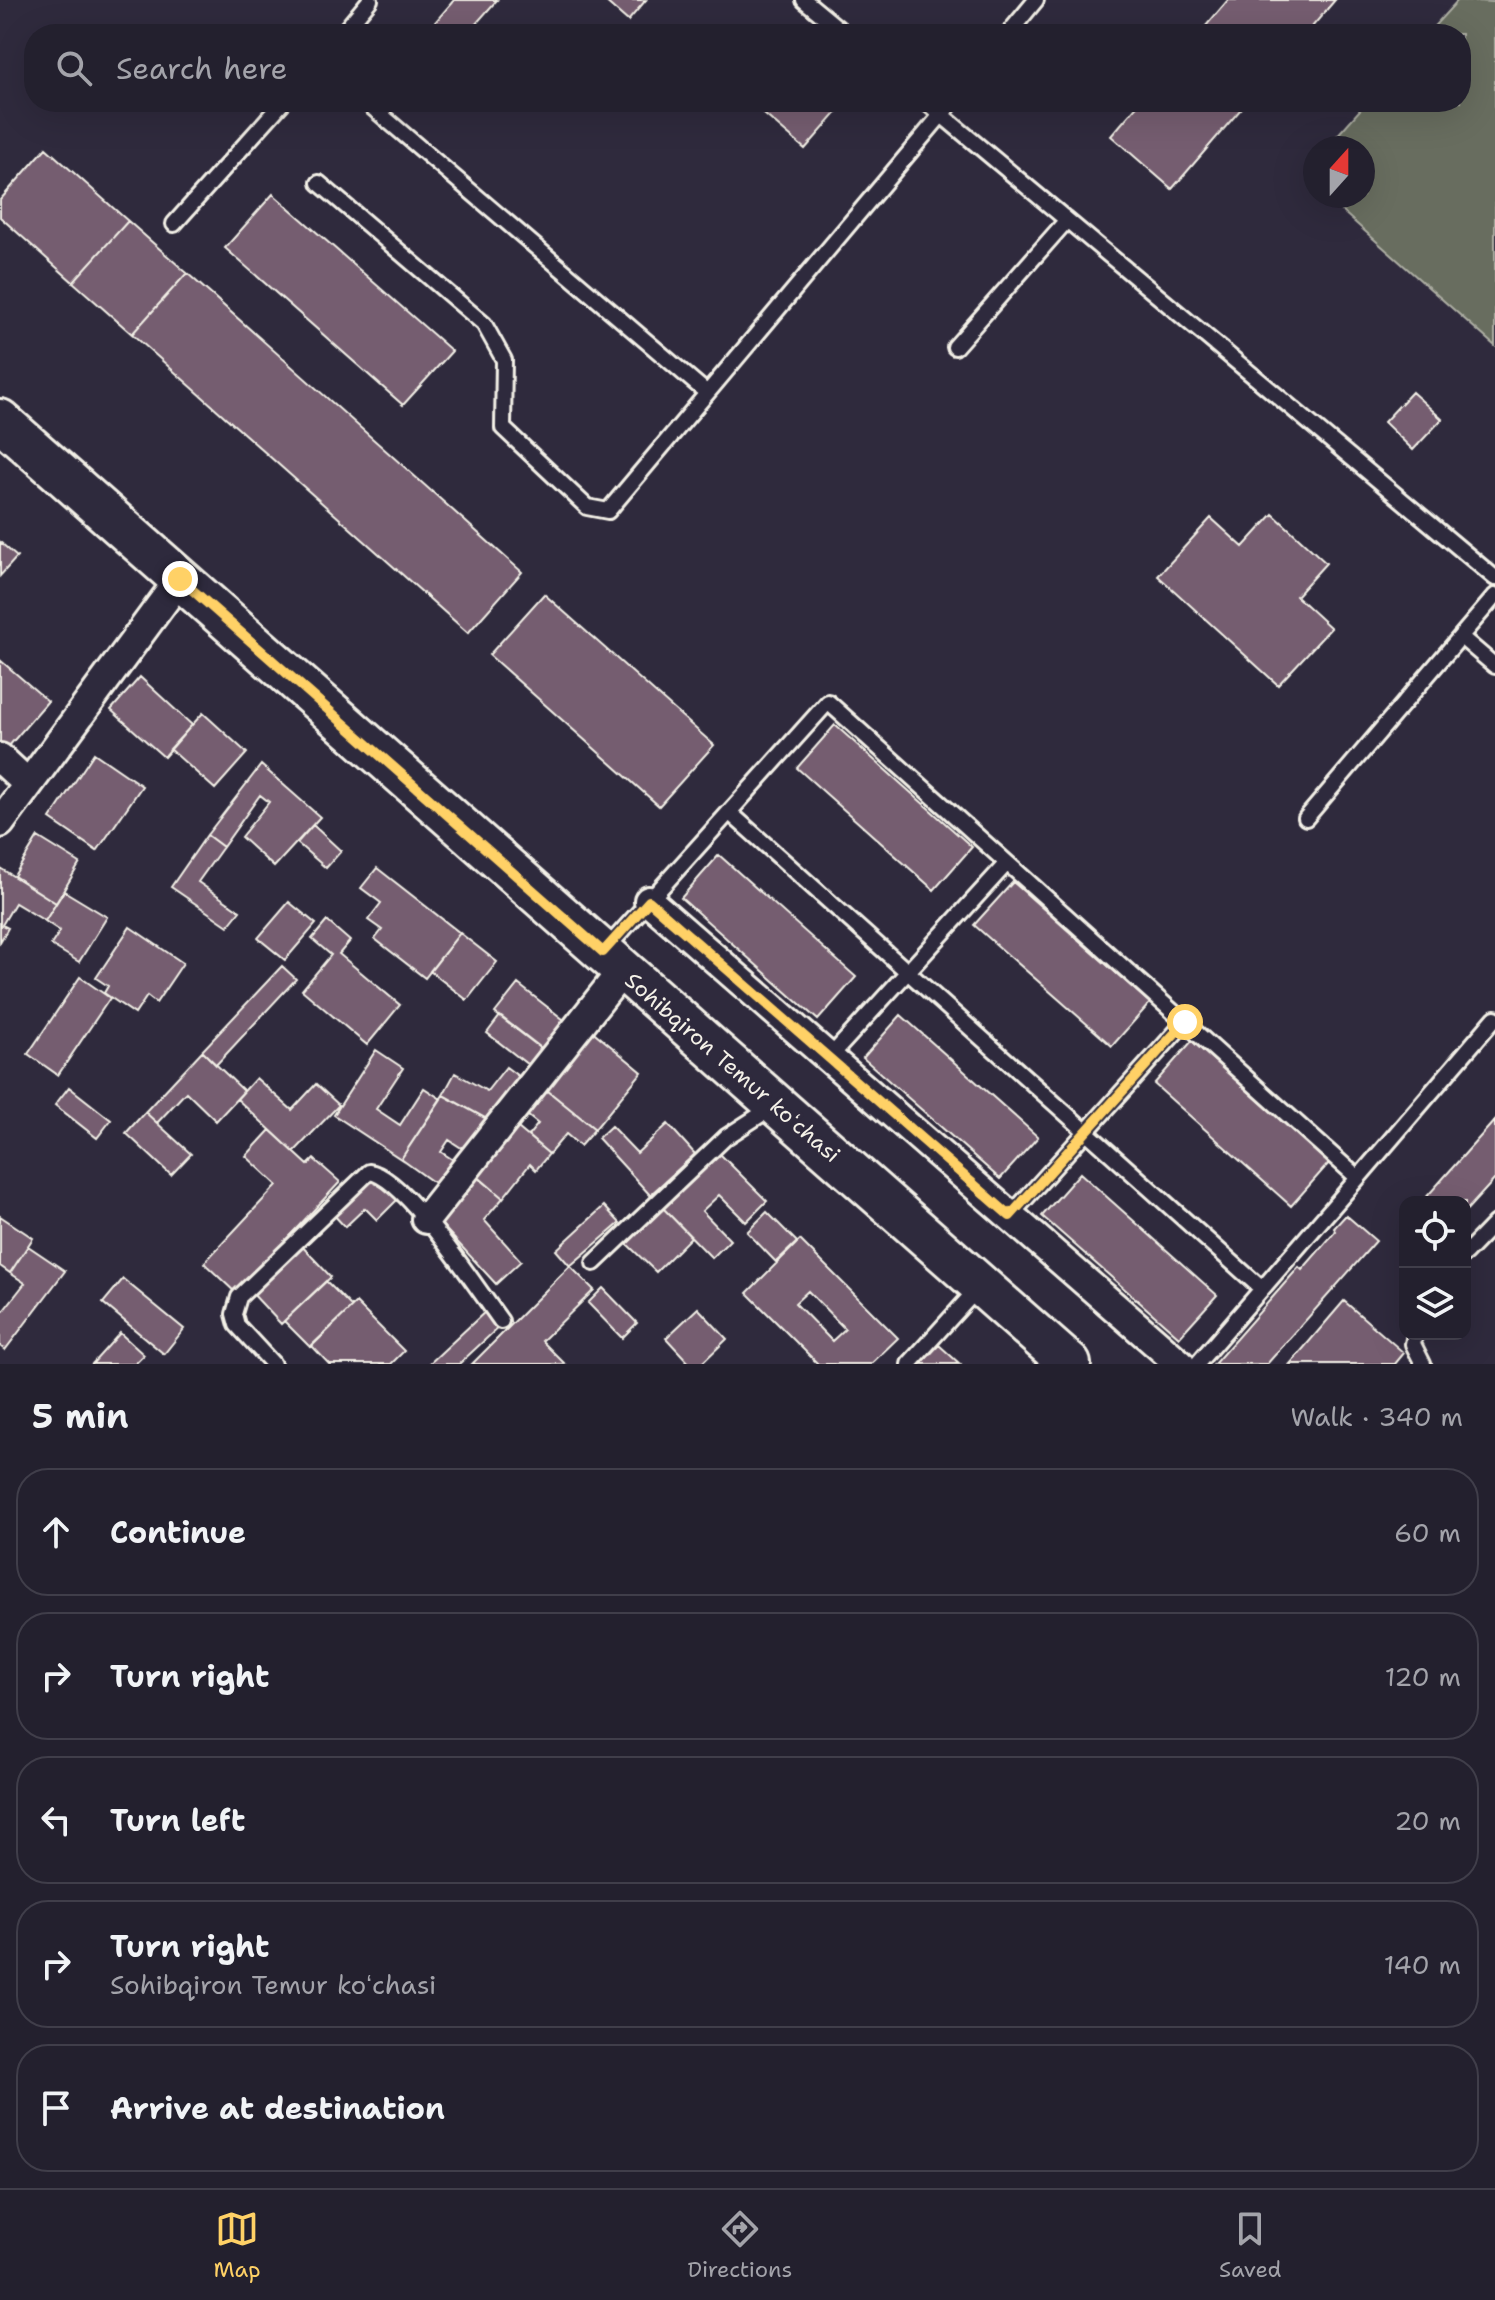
<!DOCTYPE html>
<html lang="en">
<head>
<meta charset="utf-8">
<style>
	:root { --surface:#23202e; --page:#2f2d3a; --text:#f1f3f6; --muted:#a3a3aa; --line:#403e4a; --accent:#ffd166 }
	body { margin:0; font-family:"Shantell Sans",sans-serif; background:var(--page); color:var(--text) }
	.controls { position:absolute; right:24px; bottom:24px; display:grid; overflow:hidden; border-radius:16px; box-shadow:0 8px 32px #0002 }
	.controls button { width:72px; height:72px; display:grid; place-items:center; padding:0; border:0; border-bottom:2px solid var(--line); background:var(--surface); color:var(--text); font:40px sans-serif }
	.compass { position:absolute; left:1303px; top:136px; width:72px; height:72px; border-radius:50%; background:var(--surface); box-shadow:0 8px 32px #0002; rotate:21deg }
	.stop { position:absolute; width:24px; height:24px; margin:-18px; border:6px solid #ffd166; border-radius:50%; background:#fff }
	.stop.end { background:#ffd166; border-color:#fff; box-shadow:0 2px 8px #0008 }
	.list { margin:0; padding:0; list-style:none }
	h2 { display:flex; justify-content:space-between; align-items:center; height:104px; margin:0; padding:0 32px; font-size:34px }
	h2 small { font-size:26px; font-weight:400; color:var(--muted) }
	.list li { display:grid; grid-template-columns:52px 1fr auto; gap:24px; align-items:center; box-sizing:border-box; height:128px; margin:0 16px 16px; padding:0 16px; border:2px solid var(--line); border-radius:32px }
	.list b { display:block; font-size:30px; white-space:nowrap }
	.list p { margin:0; font-size:26px; white-space:nowrap; color:var(--muted) }
	.list em { font-size:26px; font-style:normal; color:var(--muted) }
	.icon { flex:none; width:44px; height:44px; fill:none; stroke:currentColor; stroke-width:2; stroke-linecap:round; stroke-linejoin:round }
	.map { position:relative; flex:none; width:1495px; height:1364px; overflow:hidden }
	.search { position:absolute; background:var(--surface); box-shadow:0 8px 32px #0002; left:24px; right:24px; top:24px; height:88px; display:flex; align-items:center; gap:20px; box-sizing:border-box; padding:0 28px; border-radius:32px; color:var(--muted); font-size:30px }
	.sheet { height:824px; background:var(--surface) }
	nav { display:flex; justify-content:space-around; align-items:center; box-sizing:border-box; height:112px; border-top:2px solid var(--line); background:var(--surface); font-size:22px; color:var(--muted) }
	nav a { display:grid; justify-items:center; gap:4px }
	nav .on { color:var(--accent) }
	.map>svg:first-child { display:block }
</style>
</head>
<body>
<div class="map">
<svg width="1495" height="1364" viewBox="0 0 1495 1364">
	<rect width="100%" height="100%" fill="#2f2a3d"/>
	<filter id="ink" filterUnits="userSpaceOnUse"><feTurbulence type="fractalNoise" baseFrequency=".0125" numOctaves="2"/><feDisplacementMap in="SourceGraphic" scale="16" xChannelSelector="R" yChannelSelector="G"/><feConvolveMatrix kernelMatrix="1 2 1 2 8 2 1 2 1" color-interpolation-filters="sRGB"/></filter>
	<g filter="url(#ink)">
		<path fill="#676d5f" stroke="#aeafa4" stroke-width="2" d="M1458 0 1495 2V346L1325 196H1363V148H1326L1367 102H1461V34H1427Z"/>
		<path fill="#745d6f" stroke="#f4f1e8" stroke-width="2" fill-rule="evenodd" d="M454 0H497L467 34H425Z
			M604 0H646L628 21Z
			M1228 0H1335L1306 34H1199Z
			M750 102H833L841 108 805 149Z
			M1140 102H1247L1172 189 1111 136Z
			M46 148 128 221 73 282 0 217V200Z
			M273 194 452 351 403 405 225 248Z
			M128 221 187 273 132 334 73 282Z
			M187 273 522 572 468 633 132 334Z
			M1412 392 1442 419 1413 450 1384 422Z
			M1273 514 1326 563 1296 596 1331 628 1278 685 1158 576 1211 518 1243 547Z
			M0 542 17 557 0 576Z
			M544 594 714 745 659 806 489 655Z
			M0 660 48 701 2 754 0 752Z
			M140 677 192 725 164 757 111 710Z
			M203 713 247 753 215 789 170 749Z
			M835 725 972 847 934 890 797 768Z
			M94 753 142 786 97 851 50 819Z
			M261 765 320 817 274 867 241 837 269 802 260 795 223 847 207 835Z
			M313 825 341 851 326 868 297 843Z
			M207 835 223 847 198 882 240 911 228 926 171 887Z
			M38 837 80 863 56 903 14 876Z
			M719 855 856 977 818 1020 681 898Z
			M0 868 56 903 45 921 15 903 2 925 8 928 0 942Z
			M377 868 460 933 425 978 375 939 382 930 368 920 381 903 361 888Z
			M1013 882 1150 1003 1112 1046 974 925Z
			M64 891 107 917 79 962 51 945 60 931 45 921Z
			M289 902 316 924 285 960 258 938Z
			M327 921 350 941 339 954 400 1005 367 1045 302 990 331 955 312 939Z
			M130 927 183 963 156 1003 147 996 135 1014 104 993 108 986 96 978Z
			M460 933 497 962 467 1000 430 971Z
			M282 966 296 979 216 1065 202 1051Z
			M80 977 110 998 58 1075 28 1054Z
			M518 984 573 1027 551 1056 495 1013Z
			M901 1015 1038 1137 1000 1179 863 1058Z
			M500 1016 545 1051 532 1068 487 1033Z
			M590 1029 642 1072 595 1129 542 1086Z
			M1192 1041 1329 1163 1291 1206 1154 1084Z
			M376 1050 403 1068 376 1109 400 1125 424 1088 441 1099 401 1159 334 1115Z
			M202 1051 244 1091 216 1121 186 1092 157 1123 145 1112Z
			M506 1067 526 1082 494 1123 443 1095 455 1073 487 1091Z
			M256 1078 292 1110 316 1084 339 1105 294 1152 237 1099Z
			M542 1086 595 1129 580 1146 566 1134 549 1154 528 1136 538 1124 522 1111Z
			M69 1087 111 1120 97 1138 55 1105Z
			M443 1095 494 1123 472 1155 449 1140 441 1152 464 1167 447 1192 401 1159Z
			M145 1112 191 1154 171 1175 126 1133Z
			M1495 1120V1179L1465 1212V1202H1422Z
			M512 1123 549 1154 536 1170 530 1164 503 1198 472 1172Z
			M668 1124 695 1154 650 1195 598 1138 611 1126 637 1153Z
			M270 1130 308 1165 314 1159 340 1182 236 1293 204 1263 277 1185 246 1156Z
			M719 1153 767 1201 746 1222 719 1195 702 1211 730 1240 712 1258 663 1208Z
			M1080 1173 1217 1295 1179 1337 1042 1216Z
			M374 1174 398 1199 377 1220 365 1208 345 1227 332 1213Z
			M475 1174 503 1198 484 1220 521 1261 496 1284 437 1220Z
			M604 1206 620 1223 570 1266 556 1250Z
			M663 1208 691 1237 656 1272 627 1244Z
			M767 1212 797 1242 776 1262 747 1232Z
			M1346 1215 1376 1241 1267 1364H1214L1299 1267 1302 1270 1336 1231 1334 1228Z
			M0 1216 33 1238 10 1273 0 1266Z
			M800 1240 898 1338 871 1364H818L747 1293ZM808 1291 845 1329 832 1341 795 1303Z
			M299 1243 331 1277 281 1324 250 1291Z
			M28 1246 65 1271 5 1350 0 1346V1315L25 1283 10 1273Z
			M570 1266 594 1290 542 1341 565 1364H472Z
			M123 1279 184 1329 164 1354 103 1303Z
			M326 1281 352 1307 310 1347 284 1321Z
			M603 1288 637 1323 622 1338 588 1303Z
			M1344 1301 1404 1353 1395 1364H1290Z
			M356 1303 404 1351 391 1364H329L312 1346Z
			M698 1308 727 1339 701 1364H690L666 1338Z
			M487 1310 501 1325 459 1364H429Z
			M120 1333 144 1355 135 1364H92Z
			M939 1345 960 1364H921Z"/>
		<g fill="none" stroke-linecap="round" stroke-linejoin="round">
			<g stroke="#f4f1e8" stroke-width="20">
				<path id="lane" d="M804 0 845 34
					M342 34 370 0
					M1008 34 1036 0
					M366 102 707 393
					M926 102 1495 578
					M319 183 484 324 504 360 503 428 587 507 608 511 952 102
					M174 224 283 102
					M955 347 1067 220
					M1461 637 1495 666
					M729 812 1262 1289
					M1306 818 1495 596
					M606 949 828 702 1358 1178 1197 1364
					M829 1058 1007 863
					M1358 1178 1495 1018
					M1010 1216 1185 1022
					M1465 1254 1495 1223
					M594 1263 726 1137 774 1106
					M1415 1334 1413 1344 1423 1364
					M273 1364 237 1325 234 1314 239 1297 369 1172C404 1175 478 1290 501 1321
					M909 1364 979 1287"/>
			</g>
			<g stroke="#f4f1e8" stroke-width="34">
				<path id="street" d="M0 758 27 783
					M0 823 180 579
					M649 901 1180 1364
					M426 1219 623 970"/>
			</g>
			<g stroke="#f4f1e8" stroke-width="46">
				<path id="secondary" d="M0 420 1070 1364"/>
			</g>
			<use href="#lane" stroke="#2f2a3d" stroke-width="14"/>
			<use href="#street" stroke="#2f2a3d" stroke-width="28"/>
			<use href="#secondary" stroke="#2f2a3d" stroke-width="40"/>
		</g>
	</g>
	<g fill="none" stroke-linecap="round" stroke-linejoin="round" filter="url(#ink)">
		<path stroke="#ffd166" stroke-width="10" d="M180 579 603 952 649 901 1010 1216 1185 1022"/>
	</g>
	<g text-anchor="middle" stroke-width="6" stroke-linejoin="round" paint-order="stroke">
		<g font-size="22" fill="#f4f1e8" stroke="#2f2a3d">
			<text transform="translate(733 1067) rotate(41)" y="8">Sohibqiron Temur koʻchasi</text>
		</g>
	</g>
</svg>
<div class="controls">
<button><svg class="icon" aria-label="locate" viewBox="0 0 24 24"><circle cx="12" cy="12" r="6"/><path d="M12 2v4M12 18v4M2 12h4M18 12h4"/></svg></button>
<button><svg class="icon" aria-label="layers" viewBox="0 0 24 24"><path d="M12 4l9 5-9 5-9-5zM3 14l9 5 9-5"/></svg></button>
</div>
<svg class="compass" viewBox="-18 -18 36 36"><path d="M0-13l5 13h-10z" fill="#e53935"/><path d="M0 13l5-13h-10z" fill="#a3a3aa"/></svg>
<div class="stop" style="left:1185px;top:1022px"></div>
<div class="stop end" style="left:180px;top:579px"></div>
<div class="search"><svg class="icon" aria-label="search" viewBox="0 0 24 24"><circle cx="10" cy="10" r="6"/><path d="M15 15l6 6"/></svg>Search here</div>
</div>
<section class="sheet">
<h2>5 min<small>Walk · 340 m</small></h2>
<ul class="list">
<li><svg class="icon" aria-label="ahead" viewBox="0 0 24 24"><path d="M12 20V5M6 11l6-6 6 6"/></svg><div><b>Continue</b></div><em>60 m</em></li>
<li><svg class="icon" aria-label="right" viewBox="0 0 24 24"><path d="M7 20v-9h11M14 6l5 5-5 5"/></svg><div><b>Turn right</b></div><em>120 m</em></li>
<li><svg class="icon" aria-label="left" viewBox="0 0 24 24"><path d="M17 20v-9H6M10 6l-5 5 5 5"/></svg><div><b>Turn left</b></div><em>20 m</em></li>
<li><svg class="icon" aria-label="right" viewBox="0 0 24 24"><path d="M7 20v-9h11M14 6l5 5-5 5"/></svg><div><b>Turn right</b><p>Sohibqiron Temur koʻchasi</p></div><em>140 m</em></li>
<li><svg class="icon" aria-label="arrive" viewBox="0 0 24 24"><path d="M6 21V4h12l-3 4 3 4H6"/></svg><div><b>Arrive at destination</b></div></li>
</ul>
</section>
<nav>
<a class="on"><svg class="icon" aria-label="map" viewBox="0 0 24 24"><path d="M3 6l6-2 6 2 6-2v14l-6 2-6-2-6 2zM9 4v14M15 6v14"/></svg>Map</a>
<a><svg class="icon" aria-label="directions" viewBox="0 0 24 24"><path d="M12 3l9 9-9 9-9-9zM9 14v-3h6M13 9l2 2-2 2"/></svg>Directions</a>
<a><svg class="icon" aria-label="saved" viewBox="0 0 24 24"><path d="M7 4h10v16l-5-4-5 4z"/></svg>Saved</a>
</nav>
</body>
</html>
